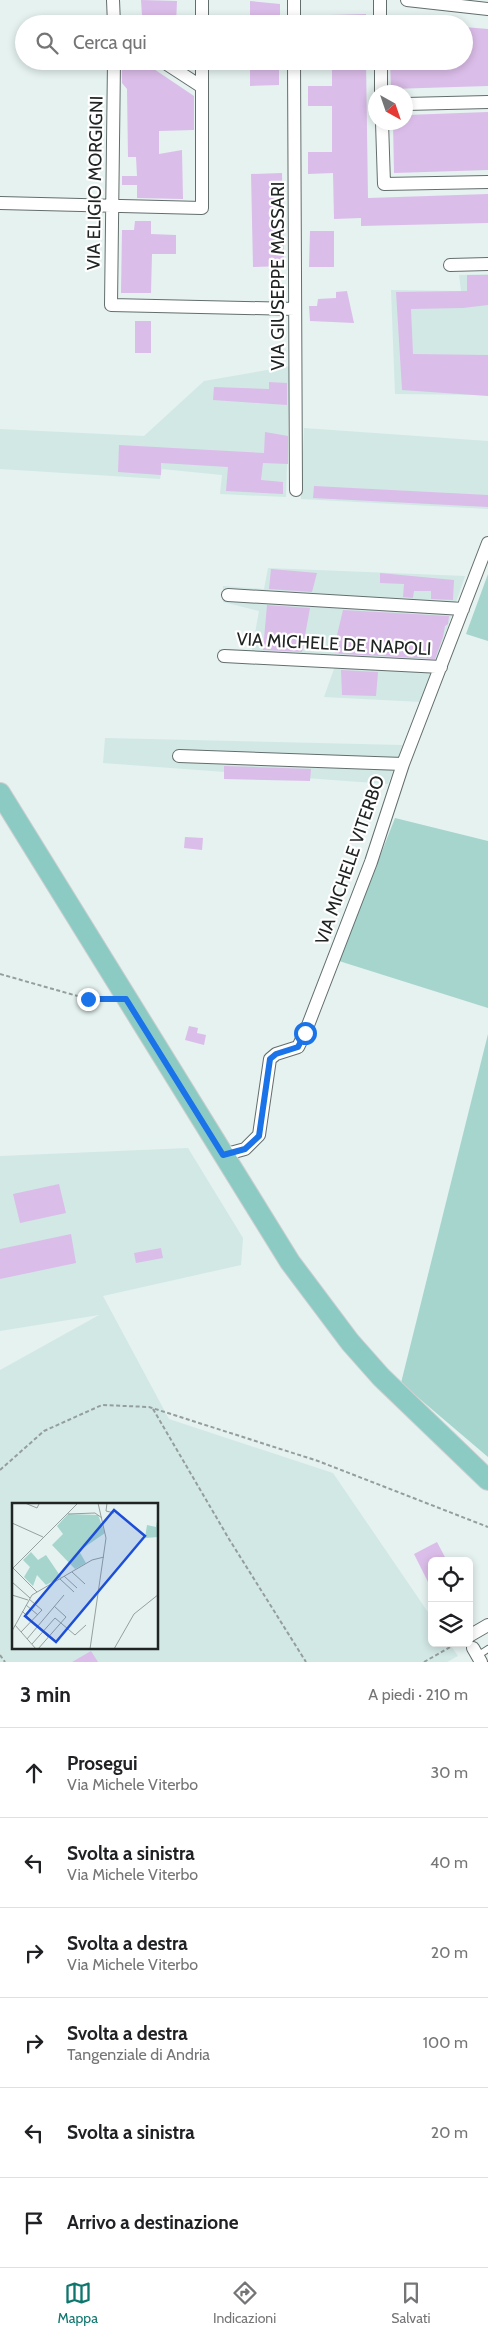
<!DOCTYPE html>
<html lang="it">
<head>
<meta charset="utf-8">
<style>
	:root { --surface:#fff; --page:#f6f6f6; --text:#202124; --muted:#757577; --line:#e0e0e0; --accent:#0f766e }
	body { margin:0; font-family:Cabin,sans-serif; background:var(--page); color:var(--text) }
	.controls { position:absolute; right:15px; bottom:15px; display:grid; overflow:hidden; border-radius:8px; box-shadow:0 2px 8px #0003 }
	.controls button { width:45px; height:45px; display:grid; place-items:center; padding:0; border:0; border-bottom:1px solid var(--line); background:var(--surface); color:var(--text); font:25px sans-serif }
	.compass { position:absolute; left:368px; top:85px; width:45px; height:45px; border-radius:50%; background:var(--surface); box-shadow:0 2px 8px #0003; rotate:140deg }
	.stop { position:absolute; width:15px; height:15px; margin:-11px; border:4px solid #1a73e8; border-radius:50%; background:#fff }
	.stop.end { background:#1a73e8; border-color:#fff; box-shadow:0 1px 5px #0008 }
	.list { margin:0; padding:0; list-style:none }
	h2 { display:flex; justify-content:space-between; align-items:center; height:65px; margin:0; padding:0 20px; font-size:21px }
	h2 small { font-size:16px; font-weight:400; color:var(--muted) }
	.list li { display:grid; grid-template-columns:32px 1fr auto; gap:15px; align-items:center; box-sizing:border-box; height:90px; padding:0 20px; border-top:1px solid var(--line) }
	.list b { display:block; font-size:19px; white-space:nowrap }
	.list p { margin:0; font-size:16px; white-space:nowrap; color:var(--muted) }
	.list em { font-size:16px; font-style:normal; color:var(--muted) }
	.icon { flex:none; width:28px; height:28px; fill:none; stroke:currentColor; stroke-width:2; stroke-linecap:round; stroke-linejoin:round }
	.map { position:relative; flex:none; width:488px; height:1662px; overflow:hidden }
	.search { position:absolute; background:var(--surface); box-shadow:0 2px 8px #0003; left:15px; right:15px; top:15px; height:55px; display:flex; align-items:center; gap:12px; box-sizing:border-box; padding:0 18px; border-radius:28px; color:var(--muted); font-size:19px }
	.sheet { height:605px; background:var(--surface) }
	nav { display:flex; justify-content:space-around; align-items:center; box-sizing:border-box; height:70px; border-top:1px solid var(--line); background:var(--surface); font-size:14px; color:var(--muted) }
	nav a { display:grid; justify-items:center; gap:2px }
	nav .on { color:var(--accent) }
	.map>svg:first-child { display:block }
</style>
</head>
<body>
<div class="map">
<svg width="488" height="1662" viewBox="0 0 488 1662">
	<rect width="100%" height="100%" fill="#e5f2f0"/>
	<path fill="#d2e8e5" fill-rule="evenodd" d="M488 274V395L395 394 391 290 461 291 459 275Z
		M290 366 286 497 220 494 222 475 162 469 160 479 0 469V429L144 436 204 381Z
		M304 428 488 441V509L301 499Z
		M268 568 465 576 422 702 324 697 335 666 221 662 219 649 252 650 259 611 223 602V586L264 589Z
		M105 738 403 745 388 784 103 763Z
		M188 1148 243 1238 241 1265 103 1296 169 1419 333 1473 432 1618V1643H449L458 1656 447 1662H0V1370L99 1315 0 1331V1156ZM14 1504H158V1648H14Z"/>
	<path fill="#a6d5ce" d="M488 574V641L466 634Z
		M395 818 488 841V1008L339 961Z
		M488 1034V1457L401 1383Z"/>
	<path fill="#dbbde9" d="M141 0 177 1 176 24H148V16H142Z
		M250 1 280 4V24H250Z
		M366 14V24H330V15Z
		M464 27 488 29V86L391 89 390 61H464Z
		M122 61H142L194 96V130L159 131V154L182 150 183 199 137 198V185H122V176H137L136 157H128L127 89 122 83Z
		M250 61H279V85L250 86Z
		M337 61H366L368 198 488 194V223L361 226V218L334 219 333 173 308 174V152H332V106H308V86H332V62Z
		M488 112V170L394 173 393 122H406V115Z
		M282 173 284 266 253 267 251 174Z
		M135 221H151V234L176 235V254H152L151 293H121L122 230H134Z
		M310 231H334V267H309Z
		M467 275H488V305L463 308 411 309 413 354 488 355V396L402 390 396 292 467 291Z
		M347 291 354 323 310 321 309 306H317L318 299 336 298V292Z
		M135 321H151V353H135Z
		M269 382 287 383V405L213 400 214 387 269 389Z
		M265 432 288 436V464L263 463 261 480 283 482V494L226 491 228 467 161 463V475L118 472 119 445 264 453Z
		M314 486 488 495V507L313 498Z
		M271 569 317 573 312 592 269 589Z
		M380 573 454 580 453 600 431 599V591H414L413 598 403 597 404 584 380 583Z
		M267 605 310 608 302 652 263 650Z
		M343 610 449 616 448 624 445 626 443 637 435 659 341 654 333 652Z
		M341 670 378 672 376 696 342 695Z
		M224 766 311 769 310 781 224 779Z
		M185 837 203 838 202 850 184 848Z
		M189 1026 198 1028 197 1033 206 1035 204 1045 185 1040Z
		M59 1184 66 1213 20 1223 13 1194Z
		M71 1234 76 1263 0 1279V1249Z
		M161 1248 163 1258 136 1263 134 1253Z
		M437 1542 447 1561H432V1590L414 1554Z
		M91 1651 98 1662H72Z"/>
	<g fill="none" stroke-linecap="round" stroke-linejoin="round">
		<g stroke="#636e6c" stroke-width="8">
			<path id="lane" d="M477 1656 488 1649"/>
		</g>
		<g stroke="#636e6c" stroke-width="14">
			<path id="street" d="M113 0 114 24
				M294 0V24
				M380 0V24
				M407 0 488 9
				M202 24V0
				M114 61 111 305 295 309
				M162 61 202 87
				M294 61 296 490
				M381 61V92
				M406 104 488 102
				M382 122 384 184 488 182
				M0 203 202 208V61
				M450 265 488 264
				M228 595 463 609
				M224 656 441 667
				M179 756 403 764
				M223 1155 245 1149 259 1135 270 1059 276 1054 298 1047 305 1033 371 862 403 764 488 543
				M469 1636 488 1625
				M473 1648 481 1662"/>
		</g>
		<g stroke="#cecfcf" stroke-width="22">
			<path id="primary" d="M0 793 290 1262 350 1342 381 1377 488 1480"/>
		</g>
		<path stroke="#949e9c" stroke-width="2" stroke-dasharray="4 2.5" stroke-linecap="butt" d="M0 974 88 999H108
			M153 1409 229 1539 306 1662
			M0 1470 44 1431 102 1405 149 1407 318 1461 488 1527
			M0 1655 5 1662
			M424 1662 457 1643"/>
		<use href="#lane" stroke="#fff" stroke-width="6"/>
		<use href="#street" stroke="#fff" stroke-width="12"/>
		<use href="#primary" stroke="#8ccbc4" stroke-width="20"/>
	</g>
	<g fill="none" stroke-linecap="round" stroke-linejoin="round">
		<path stroke="#1a73e8" stroke-width="6" d="M88 999H126L223 1155 245 1149 259 1136 270 1059 276 1054 298 1047 305 1033"/>
	</g>
	<g text-anchor="middle" stroke-width="4.5" stroke-linejoin="round" paint-order="stroke">
		<g font-size="18" fill="#202524" stroke="#fff">
			<text transform="translate(95 183) rotate(-89)" y="6">VIA ELIGIO MORGIGNI</text>
			<text transform="translate(278 276) rotate(-90)" y="6">VIA GIUSEPPE MASSARI</text>
			<text transform="translate(334 644) rotate(3)" y="6">VIA MICHELE DE NAPOLI</text>
			<text transform="translate(350 860) rotate(-71)" y="6">VIA MICHELE VITERBO</text>
		</g>
	</g>
	<g transform="translate(12 1503)">
		<rect width="146" height="146" fill="#e5f2f0"/>
		<path d="M56 11 86 12 93 30 67 48 74 60 63 66 40 42 51 31 45 23ZM145 18 146 34 133 35 135 22 144 24ZM19 49 26 57 34 52 49 74 34 82 25 72 21 83 12 74 18 64 11 57Z" fill="#a6d5ce"/>
		<path fill="none" stroke="#96a09e" stroke-width="1" d="M13 0 25 5 27 1M95 0 94 8 102 10M56 11 83 10 90 15M0 20 31 34M1 65 25 89M0 66 66 0M60 69 73 81M52 73 65 85M48 76 62 89M0 79 18 95M0 92 16 97M14 102 26 112M10 108 36 134M3 122 24 146M0 128 20 92 80 57 92 54M9 129 30 107 17 96M15 136 52 92M20 141 43 115 63 132 74 122M26 146 54 114 42 103M78 146 94 35 86 0M102 146 122 111 147 91"/>
		<path fill="#1d4ed8" fill-opacity="0.15" stroke="#1d4ed8" stroke-width="2.5" d="M102 7 133 33 44 139 13 113Z"/>
		<rect width="146" height="146" fill="none" stroke="#202524" stroke-width="2.5"/>
	</g>
</svg>
<div class="controls">
<button><svg class="icon" aria-label="locate" viewBox="0 0 24 24"><circle cx="12" cy="12" r="6"/><path d="M12 2v4M12 18v4M2 12h4M18 12h4"/></svg></button>
<button><svg class="icon" aria-label="layers" viewBox="0 0 24 24"><path d="M12 4l9 5-9 5-9-5zM3 14l9 5 9-5"/></svg></button>
</div>
<svg class="compass" viewBox="-18 -18 36 36"><path d="M0-13l5 13h-10z" fill="#e53935"/><path d="M0 13l5-13h-10z" fill="#757577"/></svg>
<div class="stop" style="left:305px;top:1033px"></div>
<div class="stop end" style="left:88px;top:999px"></div>
<div class="search"><svg class="icon" aria-label="search" viewBox="0 0 24 24"><circle cx="10" cy="10" r="6"/><path d="M15 15l6 6"/></svg>Cerca qui</div>
</div>
<section class="sheet">
<h2>3 min<small>A piedi · 210 m</small></h2>
<ul class="list">
<li><svg class="icon" aria-label="ahead" viewBox="0 0 24 24"><path d="M12 20V5M6 11l6-6 6 6"/></svg><div><b>Prosegui</b><p>Via Michele Viterbo</p></div><em>30 m</em></li>
<li><svg class="icon" aria-label="left" viewBox="0 0 24 24"><path d="M17 20v-9H6M10 6l-5 5 5 5"/></svg><div><b>Svolta a sinistra</b><p>Via Michele Viterbo</p></div><em>40 m</em></li>
<li><svg class="icon" aria-label="right" viewBox="0 0 24 24"><path d="M7 20v-9h11M14 6l5 5-5 5"/></svg><div><b>Svolta a destra</b><p>Via Michele Viterbo</p></div><em>20 m</em></li>
<li><svg class="icon" aria-label="right" viewBox="0 0 24 24"><path d="M7 20v-9h11M14 6l5 5-5 5"/></svg><div><b>Svolta a destra</b><p>Tangenziale di Andria</p></div><em>100 m</em></li>
<li><svg class="icon" aria-label="left" viewBox="0 0 24 24"><path d="M17 20v-9H6M10 6l-5 5 5 5"/></svg><div><b>Svolta a sinistra</b></div><em>20 m</em></li>
<li><svg class="icon" aria-label="arrive" viewBox="0 0 24 24"><path d="M6 21V4h12l-3 4 3 4H6"/></svg><div><b>Arrivo a destinazione</b></div></li>
</ul>
</section>
<nav>
<a class="on"><svg class="icon" aria-label="map" viewBox="0 0 24 24"><path d="M3 6l6-2 6 2 6-2v14l-6 2-6-2-6 2zM9 4v14M15 6v14"/></svg>Mappa</a>
<a><svg class="icon" aria-label="directions" viewBox="0 0 24 24"><path d="M12 3l9 9-9 9-9-9zM9 14v-3h6M13 9l2 2-2 2"/></svg>Indicazioni</a>
<a><svg class="icon" aria-label="saved" viewBox="0 0 24 24"><path d="M7 4h10v16l-5-4-5 4z"/></svg>Salvati</a>
</nav>
</body>
</html>
